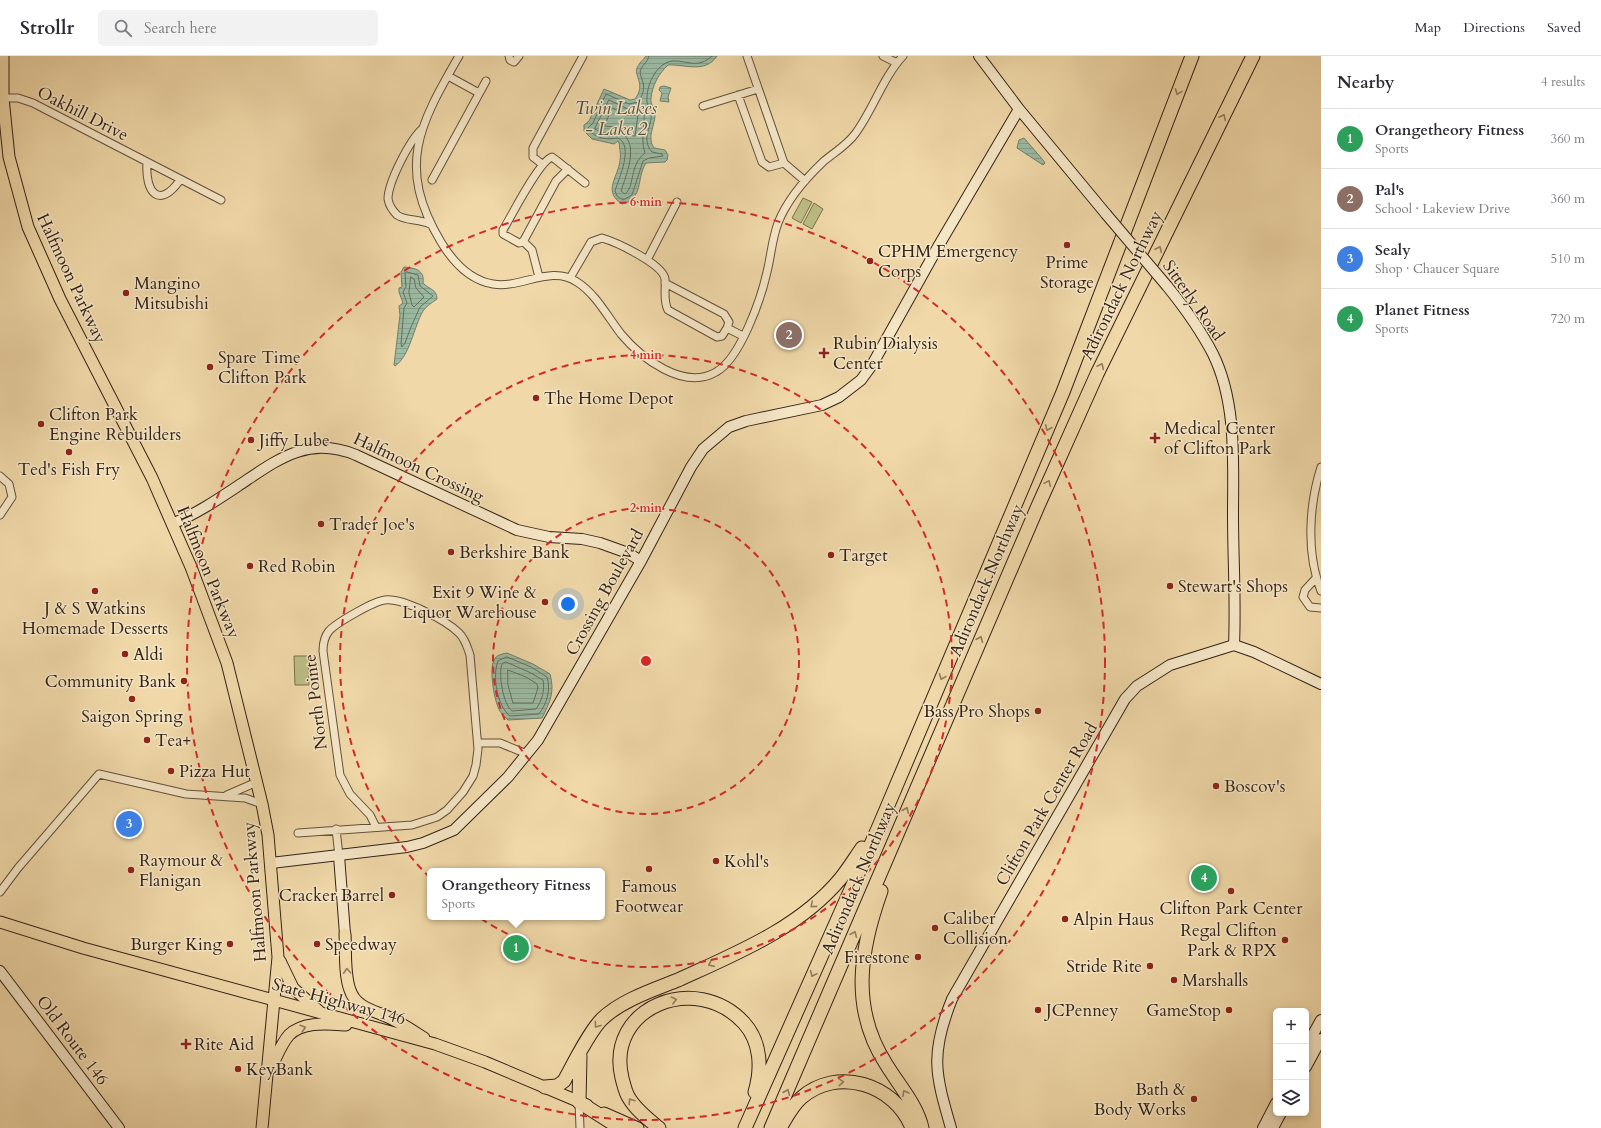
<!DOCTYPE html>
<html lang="en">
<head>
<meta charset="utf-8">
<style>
	:root { --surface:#fff; --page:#f2f2f3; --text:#2b2b33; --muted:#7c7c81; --line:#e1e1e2; --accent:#111827 }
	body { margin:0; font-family:Cardo,serif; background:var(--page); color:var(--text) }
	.controls { position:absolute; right:12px; bottom:12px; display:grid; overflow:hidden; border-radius:6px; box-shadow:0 2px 6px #0003 }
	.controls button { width:36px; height:36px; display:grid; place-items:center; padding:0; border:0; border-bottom:1px solid var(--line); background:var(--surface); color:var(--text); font:20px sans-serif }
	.you { position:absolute; left:568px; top:548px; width:14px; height:14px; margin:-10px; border:3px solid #fff; border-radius:50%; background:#1a73e8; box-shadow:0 0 0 6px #1a73e833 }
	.badge { display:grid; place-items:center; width:26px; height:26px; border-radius:50%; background:var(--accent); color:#fff; font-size:13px; font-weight:700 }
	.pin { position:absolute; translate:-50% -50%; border:2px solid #fff; box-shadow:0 1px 4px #0006 }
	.popup { position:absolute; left:427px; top:812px; width:178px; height:52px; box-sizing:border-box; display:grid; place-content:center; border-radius:6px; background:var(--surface); filter:drop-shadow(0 1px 3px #0005); font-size:13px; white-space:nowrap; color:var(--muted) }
	.popup b { font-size:15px; color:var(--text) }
	.popup::after { content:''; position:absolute; left:50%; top:100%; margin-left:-8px; border:8px solid transparent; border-top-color:var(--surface) }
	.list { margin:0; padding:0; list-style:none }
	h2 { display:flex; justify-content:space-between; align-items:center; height:52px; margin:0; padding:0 16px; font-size:17px }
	h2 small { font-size:13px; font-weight:400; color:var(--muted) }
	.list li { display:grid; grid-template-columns:26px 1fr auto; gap:12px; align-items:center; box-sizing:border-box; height:60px; padding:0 16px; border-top:1px solid var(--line) }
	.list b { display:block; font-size:15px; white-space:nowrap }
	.list p { margin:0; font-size:13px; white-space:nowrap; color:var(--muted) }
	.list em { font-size:13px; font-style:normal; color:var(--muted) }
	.icon { flex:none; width:22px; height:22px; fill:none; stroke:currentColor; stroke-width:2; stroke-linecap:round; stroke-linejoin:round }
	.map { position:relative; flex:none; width:1321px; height:1072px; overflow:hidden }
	header { display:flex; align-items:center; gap:24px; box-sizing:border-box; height:56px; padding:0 20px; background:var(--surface); border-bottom:1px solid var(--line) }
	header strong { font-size:19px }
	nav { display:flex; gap:22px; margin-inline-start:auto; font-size:14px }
	.search { width:280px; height:36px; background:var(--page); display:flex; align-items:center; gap:10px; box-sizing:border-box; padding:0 14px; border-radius:6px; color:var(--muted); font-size:15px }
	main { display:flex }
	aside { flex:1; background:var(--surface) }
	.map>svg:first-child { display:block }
</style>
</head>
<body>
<header>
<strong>Strollr</strong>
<div class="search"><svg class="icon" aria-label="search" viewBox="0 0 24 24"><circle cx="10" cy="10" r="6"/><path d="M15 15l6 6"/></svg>Search here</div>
<nav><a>Map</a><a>Directions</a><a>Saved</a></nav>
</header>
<main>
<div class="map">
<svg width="1321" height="1072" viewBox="0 0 1321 1072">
	<defs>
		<pattern id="water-rules" width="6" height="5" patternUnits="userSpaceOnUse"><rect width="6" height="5" fill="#9bbba3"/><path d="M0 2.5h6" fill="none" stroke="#86a08c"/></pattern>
	</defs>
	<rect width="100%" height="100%" fill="#f0d8a8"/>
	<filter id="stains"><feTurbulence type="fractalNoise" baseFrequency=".005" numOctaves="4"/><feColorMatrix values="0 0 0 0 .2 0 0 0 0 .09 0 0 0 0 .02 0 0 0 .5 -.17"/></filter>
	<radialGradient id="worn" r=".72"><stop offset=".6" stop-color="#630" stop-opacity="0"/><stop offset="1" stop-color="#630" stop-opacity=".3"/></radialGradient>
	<path fill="#bcbe86" stroke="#78704f" d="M803 142 812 146 801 167 792 162Z
		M814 147 823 153 812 173 803 168Z
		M294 600H308L309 629H295Z"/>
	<path fill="url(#water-rules)" stroke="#717e6b" d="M646 0H717C705 18 685 8 668 9 659 17 652 30 651 42 650 47 654 52 655 56 656 69 646 80 654 92L665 94 668 99 667 104 665 106 646 107C636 122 644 143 622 148 599 133 624 118 620 94 619 90 620 88 618 85L614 88 592 83 584 75V69L589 65 604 33 630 44 635 43C647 27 632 20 638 10 640 6 644 3 646 0Z
		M664 30 671 32 668 41 669 46 660 45 662 37 659 34 660 31Z
		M1024 82 1043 104 1045 107 1043 109 1017 92 1019 84Z
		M404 211C415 212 425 214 423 227 428 233 437 233 437 243 433 246 426 250 423 255 414 270 410 300 395 310L394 309 400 259 399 250 403 247 399 236V232L402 231 401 216Z
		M507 597 533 608 550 618C555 636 550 646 542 662L508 664C504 660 500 657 498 651 494 642 489 613 494 604 496 599 502 598 507 597Z"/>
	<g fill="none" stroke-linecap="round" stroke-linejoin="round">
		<path stroke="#676e5e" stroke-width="1" d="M649 0C648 6 643 8 641 13 637 22 651 28 638 46L629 48 606 38 593 67 588 72C594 83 608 84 618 82 634 90 619 122 615 135L617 140 623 144 632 139 643 105 649 102 663 100 662 98 652 96C640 82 653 70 651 57 650 52 646 47 647 42 647 27 658 5 674 5 690 5 697 13 712 0
			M609 44 628 53 642 50C648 61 639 80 645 97 629 109 635 131 625 138L621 135C626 119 640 88 621 77H602L595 73Z
			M612 52 627 59H638L635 80H633L623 72 605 70Z
			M407 216 418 219 420 230 433 240 420 251 411 271 405 287 402 291 401 288 404 252 407 247 403 236 406 231 405 217Z
			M411 221 414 223 416 232 424 241 414 251 412 249 409 237Z
			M507 601 531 611 547 621C551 634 547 647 539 658L510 660C497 650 492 620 498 605Z
			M506 606 529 616 543 624C545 634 542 645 536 653L512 655C503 648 498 618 502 608Z
			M508 614 526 621 537 628 538 632 533 647H513L508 629Z"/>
		<g stroke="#62503c" stroke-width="9">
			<path id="street" d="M459 0C419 69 396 111 441 186 453 206 469 224 493 228 521 233 551 208 577 226 596 238 607 260 621 278 641 302 684 335 716 316 740 303 761 243 767 216 771 200 772 183 778 167 787 144 806 122 824 105 835 96 847 89 855 78 873 54 883 21 903 0
				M509 0 510 4 514 6 519 0
				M747 0 784 107 805 125
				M883 0 897 7
				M448 20 479 37
				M738 39 762 106 769 111 784 107
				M0 42H18L33 47 221 144
				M703 50 758 33
				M422 73C410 84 388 126 388 143 389 149 393 155 397 159 405 165 420 163 430 168
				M147 107C145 136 159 154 180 124
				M542 108 533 101V92L583 0
				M568 113 556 125 523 186 519 187 503 178V174C511 161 539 105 552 101L556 104 585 127
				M432 124 486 25
				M523 185 532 194 539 221
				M647 204 677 146
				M570 222 591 186 602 182C616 186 663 208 665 223 666 233 663 245 668 254L717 281 722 280 727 272
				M665 227 724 258 729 266 727 272 743 280
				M1321 411C1309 449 1306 497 1321 535
				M0 420 9 428 12 441 0 459
				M1316 522 1305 534 1303 541 1310 551 1321 552
				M478 687H500L527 698
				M227 739 257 726
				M336 773 339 800
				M298 777 412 769 437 761 447 754 463 736 473 720 476 709 478 693 470 599C467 591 466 584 459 577 446 564 403 542 385 544 374 545 336 567 329 575 324 581 323 588 323 595L340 719 350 738 370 759 376 771
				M0 836 18 812 99 718 186 738 245 742 262 748
				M579 1046 580 1072"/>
		</g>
		<g stroke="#332218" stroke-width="12">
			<path id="secondary" d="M979 0 1019 53 1106 158
				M1167 230C1184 251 1200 273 1213 298 1237 347 1233 406 1233 459 1233 502 1236 546 1234 589
				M172 468C196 458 217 444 238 430 277 404 307 379 356 399L517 474 549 481 582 483 600 487 628 497 641 505
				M339 800 345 878
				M271 807 407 791 423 787 454 774 508 721 538 684 641 505 691 411 703 393 729 371 746 365 822 349 839 341 861 324 872 309 939 189 1019 53
				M0 915 119 1072
				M1306 991 1321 964
				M1306 1011 1321 983
				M951 1072C935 1017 930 998 952 943L1125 643 1137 630 1170 609 1234 589 1254 596 1321 628
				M1263 1072 1276 1047
				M1273 1072 1281 1057"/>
		</g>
		<g stroke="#332218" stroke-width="13">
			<path id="primary" d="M3 0V42L9 101 28 171 60 243 152 422 191 511 227 607 262 748 268 779 278 901 262 1072
				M0 866 83 892 435 988 485 1006 587 1049
				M345 878C346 896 344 918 350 934 356 953 377 955 392 963 403 968 413 975 424 982
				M280 905 293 932 320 956
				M271 1012C276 1002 281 988 289 979 303 965 328 968 346 969
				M604 1057 638 1072"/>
		</g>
		<g stroke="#332218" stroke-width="15">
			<path id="highway" d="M881 835C860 894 850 952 886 1008 898 1028 917 1049 922 1072
				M580 1000 579 1046 620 1072
				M545 1031 557 1030 564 1025C574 1007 589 976 602 963 622 944 653 934 678 924 735 898 800 872 841 822 849 812 855 802 862 792
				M659 1072C648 1063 636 1054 629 1042 625 1036 624 1029 622 1022 605 951 696 915 744 967 761 986 762 1012 755 1036
				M745 1072 880 768 1063 336 1192 0
				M771 1072 1038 450 1097 318 1253 0
				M780 1072C786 1062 792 1050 801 1042 837 1010 895 1028 912 1072"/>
		</g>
		<use href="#street" stroke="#f5e6c6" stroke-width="7"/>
		<use href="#secondary" stroke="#f5e6c6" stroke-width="10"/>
		<use href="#primary" stroke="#f0d8a8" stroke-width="11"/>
		<use href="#highway" stroke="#f0d8a8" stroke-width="13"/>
		<g stroke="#332218" stroke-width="12" stroke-linecap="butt">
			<path id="secondary-bridge" d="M1106 158 1167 230"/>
		</g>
		<use href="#secondary-bridge" stroke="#f5e6c6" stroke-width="10"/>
	</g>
	<defs><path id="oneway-chevron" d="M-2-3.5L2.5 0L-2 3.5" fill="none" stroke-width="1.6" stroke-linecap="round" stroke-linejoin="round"/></defs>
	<g stroke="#927d60">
		<use href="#oneway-chevron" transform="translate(1178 36) rotate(111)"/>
		<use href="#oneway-chevron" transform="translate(1223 61) rotate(-64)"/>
		<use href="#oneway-chevron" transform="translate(1159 193) rotate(-64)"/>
		<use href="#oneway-chevron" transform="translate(1101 310) rotate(-64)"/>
		<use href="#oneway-chevron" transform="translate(1048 372) rotate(113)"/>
		<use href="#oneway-chevron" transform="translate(1048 427) rotate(-66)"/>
		<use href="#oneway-chevron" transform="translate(980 583) rotate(-67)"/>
		<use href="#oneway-chevron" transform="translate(942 621) rotate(113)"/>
		<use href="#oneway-chevron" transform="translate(906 754) rotate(-67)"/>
		<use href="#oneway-chevron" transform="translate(813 849) rotate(139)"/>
		<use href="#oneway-chevron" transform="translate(854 878) rotate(-67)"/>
		<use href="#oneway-chevron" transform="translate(711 908) rotate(154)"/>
		<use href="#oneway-chevron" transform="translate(347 915) rotate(-93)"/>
		<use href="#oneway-chevron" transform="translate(813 918) rotate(114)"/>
		<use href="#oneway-chevron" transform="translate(674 944) rotate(-13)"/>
		<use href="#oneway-chevron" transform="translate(597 969) rotate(126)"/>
		<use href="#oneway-chevron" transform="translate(303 972) rotate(-18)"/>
		<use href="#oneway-chevron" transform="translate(841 1026) rotate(-4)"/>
		<use href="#oneway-chevron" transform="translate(787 1036) rotate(-67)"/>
		<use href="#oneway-chevron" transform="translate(905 1037) rotate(-120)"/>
		<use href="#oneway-chevron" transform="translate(631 1045) rotate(-124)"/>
	</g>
	<g fill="none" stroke="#d62828" stroke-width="2" stroke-dasharray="7 5">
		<circle cx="646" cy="605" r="153"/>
		<circle cx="646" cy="605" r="306"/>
		<circle cx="646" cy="605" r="459"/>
	</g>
	<g fill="#8f2418" stroke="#f5e6c6" stroke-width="1.5">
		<circle cx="1067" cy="189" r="4"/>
		<circle cx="870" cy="205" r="4"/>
		<circle cx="126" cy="237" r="4"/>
		<path d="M822 291h4v4h4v4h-4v4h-4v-4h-4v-4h4z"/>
		<circle cx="210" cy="311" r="4"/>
		<circle cx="536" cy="342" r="4"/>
		<circle cx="41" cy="368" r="4"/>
		<path d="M1153 376h4v4h4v4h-4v4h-4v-4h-4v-4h4z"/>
		<circle cx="251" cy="384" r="4"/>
		<circle cx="69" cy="396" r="4"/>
		<circle cx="321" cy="468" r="4"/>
		<circle cx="451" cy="496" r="4"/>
		<circle cx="831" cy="499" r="4"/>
		<circle cx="250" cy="510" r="4"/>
		<circle cx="1170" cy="530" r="4"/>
		<circle cx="95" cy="535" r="4"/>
		<circle cx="545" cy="546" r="4"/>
		<circle cx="125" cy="598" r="4"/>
		<circle cx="184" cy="625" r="4"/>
		<circle cx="132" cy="643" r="4"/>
		<circle cx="1038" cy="655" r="4"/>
		<circle cx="147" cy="684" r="4"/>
		<circle cx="171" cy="715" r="4"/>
		<circle cx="1216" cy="730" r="4"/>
		<circle cx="716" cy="805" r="4"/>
		<circle cx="649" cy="813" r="4"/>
		<circle cx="131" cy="814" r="4"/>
		<circle cx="1231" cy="835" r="4"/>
		<circle cx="392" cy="839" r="4"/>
		<circle cx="1065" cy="863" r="4"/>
		<circle cx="935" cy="872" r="4"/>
		<circle cx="1285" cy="884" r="4"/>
		<circle cx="230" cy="888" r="4"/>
		<circle cx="317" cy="888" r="4"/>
		<circle cx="918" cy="901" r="4"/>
		<circle cx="1150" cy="910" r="4"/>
		<circle cx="1174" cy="924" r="4"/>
		<circle cx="1038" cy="954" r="4"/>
		<circle cx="1229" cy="954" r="4"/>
		<path d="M184 982h4v4h4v4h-4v4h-4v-4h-4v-4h4z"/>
		<circle cx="238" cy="1013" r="4"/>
		<circle cx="1194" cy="1043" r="4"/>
	</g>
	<g text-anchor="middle" stroke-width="3" stroke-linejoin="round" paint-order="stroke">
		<g font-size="17" fill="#332218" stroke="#f5e6c6">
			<text transform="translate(83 57) rotate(27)" y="6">Oakhill Drive</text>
			<text transform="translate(72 222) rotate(65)" y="6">Halfmoon Parkway</text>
			<text transform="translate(1121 229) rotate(-64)" y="6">Adirondack Northway</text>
			<text transform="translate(1194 244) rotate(55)" y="6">Sitterly Road</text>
			<text transform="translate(419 411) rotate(25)" y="6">Halfmoon Crossing</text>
			<text transform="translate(209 516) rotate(68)" y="6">Halfmoon Parkway</text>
			<text transform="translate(986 524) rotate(-67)" y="6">Adirondack Northway</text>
			<text transform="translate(604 536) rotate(-61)" y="6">Crossing Boulevard</text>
			<text transform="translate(315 646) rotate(-97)" y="6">North Pointe</text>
			<text transform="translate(1046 748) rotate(-60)" y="6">Clifton Park Center Road</text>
			<text transform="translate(858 822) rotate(-67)" y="6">Adirondack Northway</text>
			<text transform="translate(254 836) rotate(-95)" y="6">Halfmoon Parkway</text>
			<text transform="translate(339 945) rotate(15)" y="6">State Highway 146</text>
			<text transform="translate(73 984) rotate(53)" y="6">Old Route 146</text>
		</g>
		<g font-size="17" fill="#332218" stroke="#f5e6c6" text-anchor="start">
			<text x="878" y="201">CPHM Emergency<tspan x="878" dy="20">Corps</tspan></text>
			<text x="1067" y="212" text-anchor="middle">Prime<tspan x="1067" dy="20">Storage</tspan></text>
			<text x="134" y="233">Mangino<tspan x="134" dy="20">Mitsubishi</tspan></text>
			<text x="833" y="293">Rubin Dialysis<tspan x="833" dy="20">Center</tspan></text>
			<text x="218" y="307">Spare Time<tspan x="218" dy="20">Clifton Park</tspan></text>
			<text x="544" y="348">The Home Depot</text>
			<text x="49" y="364">Clifton Park<tspan x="49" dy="20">Engine Rebuilders</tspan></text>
			<text x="1164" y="378">Medical Center<tspan x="1164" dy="20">of Clifton Park</tspan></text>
			<text x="259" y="390">Jiffy Lube</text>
			<text x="69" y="419" text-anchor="middle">Ted's Fish Fry</text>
			<text x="329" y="474">Trader Joe's</text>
			<text x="459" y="502">Berkshire Bank</text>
			<text x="839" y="505">Target</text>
			<text x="258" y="516">Red Robin</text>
			<text x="1178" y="536">Stewart's Shops</text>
			<text x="537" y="542" text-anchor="end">Exit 9 Wine &amp;<tspan x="537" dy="20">Liquor Warehouse</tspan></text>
			<text x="95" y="558" text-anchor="middle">J &amp; S Watkins<tspan x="95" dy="20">Homemade Desserts</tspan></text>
			<text x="133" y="604">Aldi</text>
			<text x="176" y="631" text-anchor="end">Community Bank</text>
			<text x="1030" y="661" text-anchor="end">Bass Pro Shops</text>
			<text x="132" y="666" text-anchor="middle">Saigon Spring</text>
			<text x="155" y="690">Tea+</text>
			<text x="179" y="721">Pizza Hut</text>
			<text x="1224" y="736">Boscov's</text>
			<text x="139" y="810">Raymour &amp;<tspan x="139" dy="20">Flanigan</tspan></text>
			<text x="724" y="811">Kohl's</text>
			<text x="649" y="836" text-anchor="middle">Famous<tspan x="649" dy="20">Footwear</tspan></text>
			<text x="384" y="845" text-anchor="end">Cracker Barrel</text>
			<text x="1231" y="858" text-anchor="middle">Clifton Park Center</text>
			<text x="943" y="868">Caliber<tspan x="943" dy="20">Collision</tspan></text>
			<text x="1073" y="869">Alpin Haus</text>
			<text x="1277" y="880" text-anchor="end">Regal Clifton<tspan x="1277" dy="20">Park &amp; RPX</tspan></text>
			<text x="222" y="894" text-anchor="end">Burger King</text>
			<text x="325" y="894">Speedway</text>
			<text x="910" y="907" text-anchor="end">Firestone</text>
			<text x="1142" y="916" text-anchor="end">Stride Rite</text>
			<text x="1182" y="930">Marshalls</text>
			<text x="1046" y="960">JCPenney</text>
			<text x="1221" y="960" text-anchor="end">GameStop</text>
			<text x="194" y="994">Rite Aid</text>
			<text x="246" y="1019">KeyBank</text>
			<text x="1186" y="1039" text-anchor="end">Bath &amp;<tspan x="1186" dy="20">Body Works</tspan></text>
		</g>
		<g font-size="18" font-style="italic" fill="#525042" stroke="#f5e6c6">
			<text x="616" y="58">Twin Lakes<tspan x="616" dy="21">- Lake 2</tspan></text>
		</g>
	</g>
	<circle cx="646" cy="605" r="6" fill="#d62828" stroke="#f5e6c6" stroke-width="2"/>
	<g font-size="12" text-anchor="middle" font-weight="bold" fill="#d62828" stroke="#f5e6c6" stroke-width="3" stroke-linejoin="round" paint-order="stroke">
		<text x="646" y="150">6 min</text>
		<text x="646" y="303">4 min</text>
		<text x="646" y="456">2 min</text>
	</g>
	<rect width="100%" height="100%" filter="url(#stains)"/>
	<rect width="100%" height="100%" fill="url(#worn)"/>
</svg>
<div class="controls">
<button>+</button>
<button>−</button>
<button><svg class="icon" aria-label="layers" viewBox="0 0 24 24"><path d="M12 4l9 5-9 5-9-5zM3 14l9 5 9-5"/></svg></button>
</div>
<div class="you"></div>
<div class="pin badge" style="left:516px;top:892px;background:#2e9e5b">1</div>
<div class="popup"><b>Orangetheory Fitness</b>Sports</div>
<div class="pin badge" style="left:789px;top:279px;background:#8d6e63">2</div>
<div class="pin badge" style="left:129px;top:768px;background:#3f7fe0">3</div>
<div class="pin badge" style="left:1204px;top:822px;background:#2e9e5b">4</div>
</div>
<aside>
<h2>Nearby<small>4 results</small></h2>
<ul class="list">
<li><span class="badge" style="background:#2e9e5b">1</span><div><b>Orangetheory Fitness</b><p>Sports</p></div><em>360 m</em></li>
<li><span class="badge" style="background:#8d6e63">2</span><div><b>Pal's</b><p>School · Lakeview Drive</p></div><em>360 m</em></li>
<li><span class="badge" style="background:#3f7fe0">3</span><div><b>Sealy</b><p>Shop · Chaucer Square</p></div><em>510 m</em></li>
<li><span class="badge" style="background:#2e9e5b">4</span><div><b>Planet Fitness</b><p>Sports</p></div><em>720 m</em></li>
</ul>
</aside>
</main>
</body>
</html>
